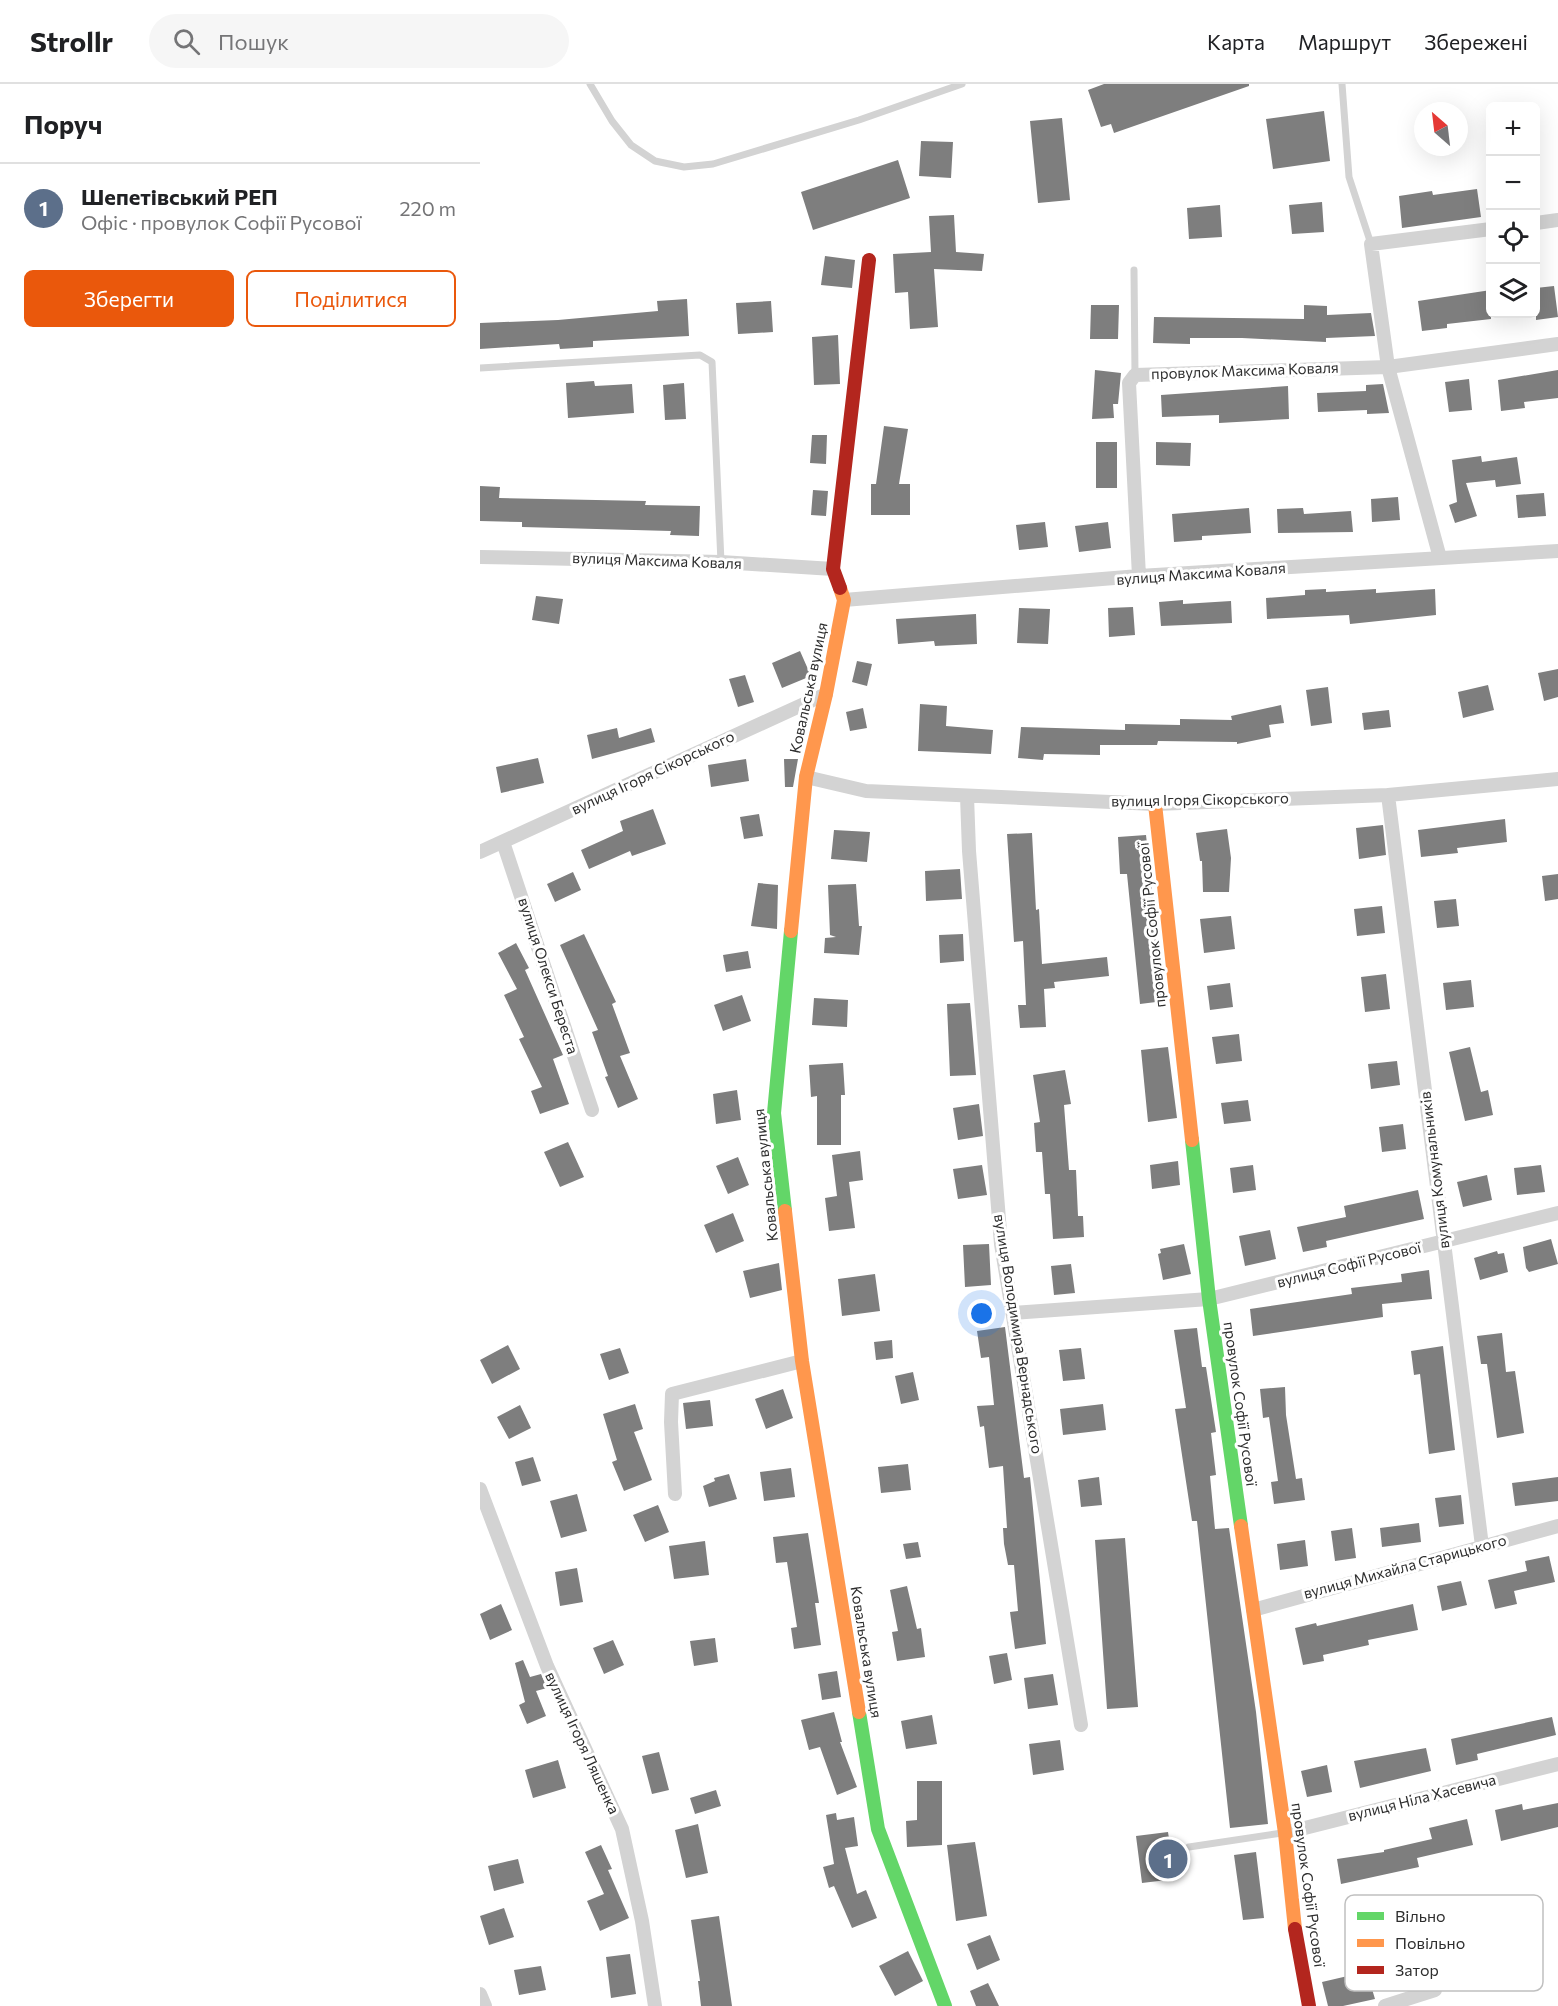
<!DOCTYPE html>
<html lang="uk">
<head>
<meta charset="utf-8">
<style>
	:root { --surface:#fff; --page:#f6f6f6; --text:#202124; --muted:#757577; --line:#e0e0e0; --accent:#ea580c }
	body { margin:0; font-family:Commissioner,sans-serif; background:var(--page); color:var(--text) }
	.controls { position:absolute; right:18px; top:18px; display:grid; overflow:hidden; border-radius:9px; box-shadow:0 6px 24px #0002 }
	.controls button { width:54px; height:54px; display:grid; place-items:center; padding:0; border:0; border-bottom:2px solid var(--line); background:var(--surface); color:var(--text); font:30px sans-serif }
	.compass { position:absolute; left:934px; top:18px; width:54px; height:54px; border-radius:50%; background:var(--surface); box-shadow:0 6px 24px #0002; rotate:332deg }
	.you { position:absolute; left:502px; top:1230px; width:21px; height:21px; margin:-15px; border:4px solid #fff; border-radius:50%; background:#1a73e8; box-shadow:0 0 0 9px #1a73e833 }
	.badge { display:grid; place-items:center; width:39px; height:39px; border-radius:50%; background:var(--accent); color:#fff; font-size:20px; font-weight:700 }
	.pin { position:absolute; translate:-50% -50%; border:3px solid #fff; box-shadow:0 2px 6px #0006 }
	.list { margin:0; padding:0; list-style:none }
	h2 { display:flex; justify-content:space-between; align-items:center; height:78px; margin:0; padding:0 24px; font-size:26px }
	h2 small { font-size:20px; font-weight:400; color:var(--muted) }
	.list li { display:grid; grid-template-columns:39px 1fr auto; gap:18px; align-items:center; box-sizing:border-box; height:90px; padding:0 24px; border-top:2px solid var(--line) }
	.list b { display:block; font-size:22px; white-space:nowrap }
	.list p { margin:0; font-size:20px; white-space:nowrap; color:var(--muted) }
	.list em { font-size:20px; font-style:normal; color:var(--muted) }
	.actions { display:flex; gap:12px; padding:18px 24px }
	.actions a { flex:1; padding:14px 0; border:2px solid var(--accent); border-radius:9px; text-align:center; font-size:21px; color:var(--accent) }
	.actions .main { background:var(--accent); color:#fff }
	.icon { flex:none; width:33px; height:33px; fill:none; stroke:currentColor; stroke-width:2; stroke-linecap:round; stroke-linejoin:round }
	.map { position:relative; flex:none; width:1078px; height:1922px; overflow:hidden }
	header { display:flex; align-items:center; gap:36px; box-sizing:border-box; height:84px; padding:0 30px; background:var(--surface); border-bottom:2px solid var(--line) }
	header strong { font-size:28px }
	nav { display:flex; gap:33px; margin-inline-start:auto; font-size:21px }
	.search { width:420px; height:54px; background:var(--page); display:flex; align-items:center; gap:15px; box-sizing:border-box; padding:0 21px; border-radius:33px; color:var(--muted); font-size:22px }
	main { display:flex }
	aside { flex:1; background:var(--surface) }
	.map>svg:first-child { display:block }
</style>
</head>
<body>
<header>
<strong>Strollr</strong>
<div class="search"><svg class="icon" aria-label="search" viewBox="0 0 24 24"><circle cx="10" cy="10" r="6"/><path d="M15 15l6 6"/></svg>Пошук</div>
<nav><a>Карта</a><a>Маршрут</a><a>Збережені</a></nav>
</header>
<main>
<aside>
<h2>Поруч<small></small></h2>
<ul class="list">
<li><span class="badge" style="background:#5c6f8a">1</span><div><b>Шепетівський РЕП</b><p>Офіс · провулок Софії Русової</p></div><em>220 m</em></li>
</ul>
<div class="actions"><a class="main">Зберегти</a><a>Поділитися</a></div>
</aside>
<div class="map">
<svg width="1078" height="1922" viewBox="0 0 1078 1922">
	<rect width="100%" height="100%" fill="#fff"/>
	<path fill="#7e7e7e" d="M624 0H769V2L634 49 631 40 621 43 608 6Z
		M844 27 850 77 793 85 786 35Z
		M582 34 590 116 558 119 550 37Z
		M441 57 473 58 471 94 439 92Z
		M418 76 430 114 333 146 321 108Z
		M997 105 1001 133 922 144 919 112 952 107 953 111Z
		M842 118 844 148 812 150 809 121Z
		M740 121 742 153 709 155 707 124Z
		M474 131 476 168 504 170 502 187 454 185 458 243 430 245 428 208 415 209 413 170 451 168 449 132Z
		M345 172 375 176 372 204 341 201Z
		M1074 202 1078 233 1056 236V204Z
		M1011 206V235L967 240V244L942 247 938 217Z
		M207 215 209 252 113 257V263L80 265 79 260 0 265V239L78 236 178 227 177 217Z
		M291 217 293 248 258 250 256 219Z
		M611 221H639L638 255H610Z
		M824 221 847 222V231L891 229 895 252 846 254V258L762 254H710V260L673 259 674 233 824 235Z
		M358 251 360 300 334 301 332 253Z
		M615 286 641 289 638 320H633L634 334 612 335Z
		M1078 286V314L1044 318 1045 324 1021 327 1018 296Z
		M989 295 992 326 969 328 965 298Z
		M114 297 115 302 152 300 154 329 88 334 86 299Z
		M204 299 206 335 185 336 183 301Z
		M903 300 909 329 887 330V326L838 328 837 309 886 307V301Z
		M808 302 809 335 739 339V331L682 333 681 311Z
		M404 342 428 345 419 400H430V431H391V400H396Z
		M332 351H347L346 380 330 379Z
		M616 358H637V404H616Z
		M676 358 711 359 710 382 676 381Z
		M1001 372 1002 378 1037 373 1041 400 1016 403 1015 396 986 399 997 432 975 439 969 421 977 418 972 376Z
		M0 402 20 403 19 414 166 417 165 421 220 422 219 452 190 451 191 447 42 443V438L0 437Z
		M333 406 348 407 346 432 331 431Z
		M1064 409 1066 432 1038 434 1036 411Z
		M918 413 920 436 892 438 891 415Z
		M769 424 771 449 722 452V456L694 458 692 430Z
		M823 424 824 430 871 427 873 448 798 449 797 425Z
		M565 438 568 463 539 466 536 441Z
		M628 438 631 464 599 468 595 442Z
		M846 505V508L896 505V509L955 505 956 531 870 540 869 531 787 535 786 514 825 511V506Z
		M56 512 83 515 79 540 52 536Z
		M703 516V520L751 517 752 539 681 542 679 518Z
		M653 523 655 551 629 553 628 524Z
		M539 524 570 525 568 560 537 559Z
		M496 530 497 560 455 562 454 557 418 560 416 535Z
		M320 567 331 592 302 604 292 579Z
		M377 577 392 580 387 602 372 598Z
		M1078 585V613L1064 617 1058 589Z
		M265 591 274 618 258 623 249 595Z
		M1008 601 1014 626 983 634 978 608Z
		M848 603 852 639 831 642 826 606Z
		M440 620 467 622 466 642 513 646 511 670 438 667Z
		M801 621 804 639 789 641 791 653 757 660V658L678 657 677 661H620V671L564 670 563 676 538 674 541 643 645 646V640L700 641V635L752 636 751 632Z
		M383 624 387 644 370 647 366 628Z
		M909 626 911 643 884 646 882 629Z
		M137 644 139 654 171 644 175 658 112 675 107 651Z
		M58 674 64 699 21 709 16 683Z
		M266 675 269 697 231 703 228 681Z
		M304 675H318L313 703H305Z
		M173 725 186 760 152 772 150 767 109 785 101 766 143 747 140 737Z
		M279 730 283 752 264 755 260 733Z
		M1025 735 1027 758 977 764 978 769 941 773 938 746Z
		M903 741 906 771 879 775 876 744Z
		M747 745 751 774 749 808H723L722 777H720L716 749Z
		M354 746 390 748 387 778 351 775Z
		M552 749 556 826 559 825 562 880 627 873 629 892 574 898 575 904 564 905 566 943 540 944 538 921H546L543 857 534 858 527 750Z
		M666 751 684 917 660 920 647 790H640L638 753Z
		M480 785 482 815 446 817 445 787Z
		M93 788 101 806 75 818 67 800Z
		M1078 790V815L1065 817 1062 792Z
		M278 799 298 801 297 845 271 842Z
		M376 800 379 842H382L379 871 344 869 345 854 356 853 350 851 348 801Z
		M976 815 979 842 957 844 954 817Z
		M902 822 905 849 877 852 874 825Z
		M751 832 755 865 724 869 720 835Z
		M104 850 136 918 132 920 150 969 140 972 158 1015 138 1024 125 993 128 992 112 948 118 946 80 861Z
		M483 850 484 877 460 879 459 851Z
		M36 859 49 884 45 886 83 971 73 975 89 1020 60 1030 51 1007 62 1003 39 955 44 953 24 911 37 905 18 869Z
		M268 867 271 884 246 888 243 871Z
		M906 890 910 925 885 928 881 893Z
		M991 896 994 923 966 926 963 899Z
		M750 899 753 923 730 926 727 902Z
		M262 911 271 937 243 947 234 921Z
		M334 914 368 916 367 943 332 941Z
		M490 919 496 991 470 992 467 920Z
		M759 950 762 977 736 980 732 953Z
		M688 963 697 1034 668 1038 661 966Z
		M990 963 1001 1008 1008 1006 1013 1031 985 1037 969 968Z
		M917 977 920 1001 891 1005 888 980Z
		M363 979 365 1011H361V1061H337V1012L331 1013 329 981Z
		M585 986 591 1020 584 1021 589 1086H596L598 1132H603L604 1153 573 1155 570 1110H565L562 1068H556L554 1039 560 1038 553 991Z
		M257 1006 261 1036 236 1040 233 1010Z
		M768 1016 771 1037 744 1040 741 1019Z
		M499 1020 503 1052 478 1056 473 1024Z
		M923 1040 926 1065 902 1068 899 1043Z
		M88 1058 104 1093 80 1103 64 1068Z
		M380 1067 383 1096 369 1098 375 1144 349 1147 345 1114 357 1112 352 1071Z
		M258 1073 269 1101 248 1110 236 1082Z
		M698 1077 700 1101 672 1105 670 1081Z
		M502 1081 507 1111 478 1115 473 1085Z
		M773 1081 776 1106 753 1109 750 1084Z
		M1061 1081 1065 1108 1037 1111 1034 1084Z
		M1007 1091 1012 1116 983 1123 977 1098Z
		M938 1106 944 1135 846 1157 847 1163 823 1168 817 1143 866 1133 864 1122Z
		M253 1129 264 1157 236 1169 224 1141Z
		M790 1146 796 1175 765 1182 759 1152Z
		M1071 1155 1078 1180 1049 1188 1046 1184 1043 1163Z
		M509 1160 511 1201 485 1203 483 1161Z
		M704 1160 711 1190 683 1196 678 1170 681 1169 680 1165Z
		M1017 1167 1018 1170 1024 1169 1028 1188 1000 1196 994 1174Z
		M299 1179 302 1206 270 1214 263 1187Z
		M591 1180 595 1209 574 1211 571 1182Z
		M949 1186 952 1215 902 1220 903 1233 773 1252 770 1225 872 1210 871 1204 922 1198 921 1190Z
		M395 1190 400 1227 362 1232 358 1195Z
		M525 1243 544 1394 550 1393 566 1560 535 1565 530 1528 538 1527 534 1481H528L524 1460 523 1444H527L523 1382 509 1384 504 1342 500 1343 497 1322 514 1321 509 1273 501 1274 497 1247Z
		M717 1244 722 1283H726L736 1348 731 1349 736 1391 730 1392 735 1445 749 1444 776 1628 788 1740 750 1744 717 1437H712L695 1325 706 1324 694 1246Z
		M1022 1249 1026 1288 1035 1287 1044 1349 1017 1354 1007 1280H1001L997 1252Z
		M412 1256 413 1274 396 1276 394 1258Z
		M28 1261 40 1285 12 1300 0 1276Z
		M963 1262 975 1366 949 1370 940 1290 934 1291 931 1267Z
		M140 1264 149 1289 129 1296 120 1270Z
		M601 1264 605 1295 583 1297 579 1266Z
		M433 1288 439 1316 421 1320 415 1292Z
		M805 1303 806 1331 816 1395 822 1394 825 1416 794 1420 791 1398 798 1397 789 1333 783 1334 780 1305Z
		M303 1305 313 1334 286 1345 275 1315Z
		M230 1316 233 1342 206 1345 203 1319Z
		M155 1320 163 1345 154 1348 172 1396 144 1407 132 1378 137 1376 123 1330Z
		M623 1320 626 1346 583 1351 580 1325Z
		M40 1321 51 1344 29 1355 17 1333Z
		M53 1373 61 1397 42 1402 35 1378Z
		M428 1380 431 1406 401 1409 398 1383Z
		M311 1384 315 1413 284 1417 280 1388Z
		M249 1390 257 1415 229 1423 223 1402 235 1397 234 1394Z
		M619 1393 622 1421 601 1423 598 1396Z
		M1078 1393V1417L1035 1422 1032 1399Z
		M97 1410 107 1447 81 1454 70 1417Z
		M981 1411 984 1440 959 1443 955 1414Z
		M178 1421 189 1448 165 1458 153 1431Z
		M939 1439 941 1458 902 1463 900 1444Z
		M872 1444 876 1474 855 1477 851 1447Z
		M328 1449 339 1519H335L341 1561 314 1565 311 1544 317 1543 307 1478 296 1479 293 1453Z
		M645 1454 658 1623 627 1625 615 1456Z
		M825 1456 828 1482 800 1486 797 1460Z
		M225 1457 229 1491 194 1495 189 1462Z
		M438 1458 441 1473 426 1475 423 1460Z
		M1069 1472 1075 1498 1034 1507 1037 1520 1015 1525 1008 1496 1047 1487 1045 1477Z
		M97 1484 103 1518 80 1522 75 1488Z
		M981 1497 987 1521 962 1527 957 1502Z
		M427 1502 437 1545 441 1544 445 1573 417 1577 412 1548 418 1547 410 1506Z
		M21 1520 32 1546 10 1556 0 1530Z
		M933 1520 938 1546 888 1556 889 1561 843 1571 844 1577 823 1581 815 1544 836 1539 837 1542Z
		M235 1554 238 1578 214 1582 210 1557Z
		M133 1556 144 1581 124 1590 113 1564Z
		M527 1569 532 1596 514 1600 509 1572Z
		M43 1576 50 1593 61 1590 67 1604 56 1607 66 1632 47 1640 39 1621 45 1618 35 1579Z
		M357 1587 361 1613 342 1616 338 1590Z
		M573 1590 578 1621 548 1625 544 1594Z
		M354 1628 362 1658H360L377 1703 357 1711 340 1663 329 1666 321 1636Z
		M452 1631 457 1660 426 1665 421 1637Z
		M1072 1633 1076 1651 997 1670 998 1676 976 1681 971 1655Z
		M580 1656 584 1686 553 1691 549 1660Z
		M946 1664 951 1687 880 1704 874 1677Z
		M179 1668 189 1706 172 1710 162 1672Z
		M78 1676 86 1704 53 1714 45 1686Z
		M847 1681 852 1708 827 1713 821 1687Z
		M437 1697H462V1761L427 1763 426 1737 437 1736Z
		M236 1706 241 1722 215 1730 210 1714Z
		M1078 1719V1743L1021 1757 1015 1726 1042 1720 1043 1726Z
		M356 1729 357 1736 374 1733 378 1762 365 1764 377 1810 386 1806 397 1834 372 1844 354 1802 349 1804 343 1783 354 1780 346 1731Z
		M987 1735 993 1761 937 1774 939 1783 861 1800 857 1775 904 1768V1766L952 1755 949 1744Z
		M218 1740 228 1789 206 1794 195 1746Z
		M688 1748 695 1795 662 1799 656 1752Z
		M495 1758 507 1832 476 1837 467 1761Z
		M121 1761 132 1785 128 1786 149 1834 120 1847 107 1817 124 1810 105 1768Z
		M776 1768 784 1834 763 1836 754 1771Z
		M38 1775 44 1799 14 1807 8 1782Z
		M24 1824 34 1853 9 1861 0 1832Z
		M239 1832 252 1922H221L218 1897H220L211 1836Z
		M995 1847 999 1876 943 1885 944 1897 892 1905 895 1915 863 1922H848L842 1898 872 1891 871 1886 912 1876 911 1869 965 1861 964 1851Z
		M510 1851 520 1876 497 1886 487 1860Z
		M428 1867 443 1897 415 1912 399 1882Z
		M150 1870 156 1910 131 1914 126 1873Z
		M61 1882 66 1906 39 1911 34 1886Z
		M508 1899 519 1922H496L490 1907Z"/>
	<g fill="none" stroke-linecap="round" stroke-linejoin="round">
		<path stroke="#d3d3d3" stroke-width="7" d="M110 0 132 37 151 61 175 77 204 83 233 80 379 36 482 0
			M862 0 869 93 891 160
			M654 186 655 291
			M0 284 220 271 232 278 241 478
			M709 1763 802 1749"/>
		<path stroke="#d3d3d3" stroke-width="14" d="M1056 139 1078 136
			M0 473 241 478 353 485
			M960 474 908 283 891 160 1011 145
			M659 492 649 299 655 291 908 283 1078 260
			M364 516 659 492 1078 467
			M326 693 386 707 675 720 908 711 1078 695
			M908 711 1002 1462
			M487 712 489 767 521 1160 601 1641
			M23 758 112 1026
			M0 768 346 610
			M533 1229 729 1215 1078 1129
			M0 1405 67 1582 142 1745 162 1837 175 1922
			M195 1410 191 1338 192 1310 322 1277
			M773 1526 1078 1442
			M805 1749 1078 1680
			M0 1910 5 1922
			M905 1922 955 1906"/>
		<path stroke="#63d668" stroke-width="14" d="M712 1056 729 1215 761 1442
			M305 1127 294 1029 311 847
			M379 1628 398 1745 465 1922"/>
		<path stroke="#ff974d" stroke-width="14" d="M675 720 712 1056
			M311 847 326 693 346 610 364 516 360 504
			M305 1127 322 1277 379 1628
			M761 1442 805 1749 815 1845"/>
		<path stroke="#b3261e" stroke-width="14" d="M360 504 353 485 389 176
			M815 1845 829 1922"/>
	</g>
	<g text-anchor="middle" stroke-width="6" stroke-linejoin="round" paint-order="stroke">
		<g font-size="15" fill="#2e2e2e" stroke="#fff">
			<text transform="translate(765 287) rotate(-2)" y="5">провулок Максима Коваля</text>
			<text transform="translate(177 477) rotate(2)" y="5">вулиця Максима Коваля</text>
			<text transform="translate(721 490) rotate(-4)" y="5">вулиця Максима Коваля</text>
			<text transform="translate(329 604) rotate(-78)" y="5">Ковальська вулиця</text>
			<text transform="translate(173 689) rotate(-25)" y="5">вулиця Ігоря Сікорського</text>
			<text transform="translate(720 716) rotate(-1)" y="5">вулиця Ігоря Сікорського</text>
			<text transform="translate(672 841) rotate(-96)" y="5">провулок Софії Русової</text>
			<text transform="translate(68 892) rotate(72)" y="5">вулиця Олекси Береста</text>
			<text transform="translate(955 1086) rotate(-97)" y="5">вулиця Комунальників</text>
			<text transform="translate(286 1091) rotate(-96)" y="5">Ковальська вулиця</text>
			<text transform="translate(869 1181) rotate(-14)" y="5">вулиця Софії Русової</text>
			<text transform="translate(538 1250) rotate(81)" y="5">вулиця Володимира Вернадського</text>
			<text transform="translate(760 1320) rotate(82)" y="5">провулок Софії Русової</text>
			<text transform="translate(925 1483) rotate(-15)" y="5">вулиця Михайла Старицького</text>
			<text transform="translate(386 1568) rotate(81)" y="5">Ковальська вулиця</text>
			<text transform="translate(102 1659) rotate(65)" y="5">вулиця Ігоря Ляшенка</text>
			<text transform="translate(942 1714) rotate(-14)" y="5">вулиця Ніла Хасевича</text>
			<text transform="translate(828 1801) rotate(82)" y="5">провулок Софії Русової</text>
		</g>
	</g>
	<rect x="865" y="1811" width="198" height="96" rx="9" fill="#fff" stroke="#c0c0c0" stroke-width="1.5"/>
	<rect x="877" y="1828" width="27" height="8" fill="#63d668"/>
	<rect x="877" y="1855" width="27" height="8" fill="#ff974d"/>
	<rect x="877" y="1882" width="27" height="8" fill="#b3261e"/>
	<g font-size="16" fill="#2e2e2e">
		<text x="915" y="1838">Вільно</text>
		<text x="915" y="1865">Повільно</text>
		<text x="915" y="1892">Затор</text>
	</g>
</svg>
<div class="controls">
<button>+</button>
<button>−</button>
<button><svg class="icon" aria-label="locate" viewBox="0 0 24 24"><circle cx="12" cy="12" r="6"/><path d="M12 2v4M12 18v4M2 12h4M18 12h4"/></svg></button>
<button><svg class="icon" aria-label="layers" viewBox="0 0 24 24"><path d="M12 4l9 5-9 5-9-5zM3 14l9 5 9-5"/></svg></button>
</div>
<svg class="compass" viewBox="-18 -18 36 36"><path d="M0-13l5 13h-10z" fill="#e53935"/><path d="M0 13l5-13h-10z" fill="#757577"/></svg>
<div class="you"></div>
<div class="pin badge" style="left:688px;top:1775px;background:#5c6f8a">1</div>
</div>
</main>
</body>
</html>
